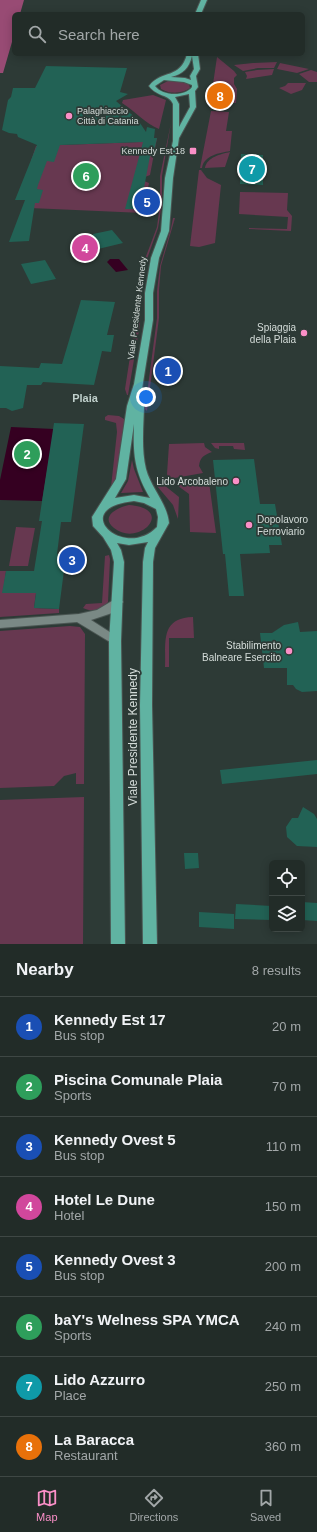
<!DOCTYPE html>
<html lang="en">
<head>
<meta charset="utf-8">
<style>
	:root { --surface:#222c28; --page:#2a3430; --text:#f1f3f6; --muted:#a2a7a8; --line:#3f4845; --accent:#fa8fc7 }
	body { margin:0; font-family:Helvetica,sans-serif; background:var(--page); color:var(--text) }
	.controls { position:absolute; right:12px; bottom:12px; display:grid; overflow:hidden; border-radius:6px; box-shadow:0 2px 10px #0003 }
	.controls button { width:36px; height:36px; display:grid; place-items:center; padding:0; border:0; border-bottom:1px solid var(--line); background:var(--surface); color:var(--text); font:20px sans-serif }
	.you { position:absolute; left:146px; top:397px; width:14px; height:14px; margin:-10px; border:3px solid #fff; border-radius:50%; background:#1a73e8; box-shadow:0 0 0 6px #1a73e833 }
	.badge { display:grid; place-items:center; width:26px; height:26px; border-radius:50%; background:var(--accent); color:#fff; font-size:13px; font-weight:700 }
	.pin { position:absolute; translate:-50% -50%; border:2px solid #fff; box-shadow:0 1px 4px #0006 }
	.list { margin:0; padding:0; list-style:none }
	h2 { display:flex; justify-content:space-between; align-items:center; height:52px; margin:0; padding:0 16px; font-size:17px }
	h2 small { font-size:13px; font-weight:400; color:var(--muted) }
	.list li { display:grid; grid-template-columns:26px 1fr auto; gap:12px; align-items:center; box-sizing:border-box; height:60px; padding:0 16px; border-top:1px solid var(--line) }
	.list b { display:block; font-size:15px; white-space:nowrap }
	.list p { margin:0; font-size:13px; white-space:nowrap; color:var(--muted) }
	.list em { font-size:13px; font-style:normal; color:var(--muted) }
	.icon { flex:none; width:22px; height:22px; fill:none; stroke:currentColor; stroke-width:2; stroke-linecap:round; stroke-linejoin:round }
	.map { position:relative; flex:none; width:317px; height:944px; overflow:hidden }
	.search { position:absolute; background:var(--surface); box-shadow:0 2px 10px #0003; left:12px; right:12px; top:12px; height:44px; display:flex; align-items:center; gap:10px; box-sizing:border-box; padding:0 14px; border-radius:6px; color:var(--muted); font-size:15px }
	.sheet { height:532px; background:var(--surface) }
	nav { display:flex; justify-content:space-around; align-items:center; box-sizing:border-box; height:56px; border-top:1px solid var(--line); background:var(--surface); font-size:11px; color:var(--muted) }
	nav a { display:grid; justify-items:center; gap:2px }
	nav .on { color:var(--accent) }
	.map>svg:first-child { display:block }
</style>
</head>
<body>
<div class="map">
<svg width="317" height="944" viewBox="0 0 317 944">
	<rect width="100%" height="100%" fill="#2d3a36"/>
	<path fill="#673850" d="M217 57 234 71 237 75 234 78V84L237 89 236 103 212 102V97H227V91H212Z
		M277 62 274 68H258L243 71 234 65 253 63Z
		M280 63 309 69 297 73 277 69Z
		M274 69 272 75 246 79 247 76 245 72 257 70Z
		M311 70 317 72V82H309L299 74Z
		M168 81H182L189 84 190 88C182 94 169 94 161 89L160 85Z
		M288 83H306L302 90 291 94 279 88 285 86Z
		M153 95 166 100 159 129C146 124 135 111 122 103L123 100Z
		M211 111 229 112 226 131H232L230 151C220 153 204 155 202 168H200Z
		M171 123 162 176V204L158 228 147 259 141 293 140 324 128 395H127L125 389 145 259 157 227 160 204V176Z
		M144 138H157L150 175 145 177 144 181 149 183 143 213 30 208 31 161 36 146 140 142Z
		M230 152 225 167 205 168C207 157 221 154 230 152Z
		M199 170H201L207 178 221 185 215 243 199 247 190 246Z
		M240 192 288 193 287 210 292 216 291 231 249 229V228L287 229 288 217 239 214Z
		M173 218H175L161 266 159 290V318L147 411 145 409 157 318V291L160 266 171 228Z
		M108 415 119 416 124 419V423L117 480 111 487 117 432 116 423 105 420V417Z
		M204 443 205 447 212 452C204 455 200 457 199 466L203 473 169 479 167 474 169 444Z
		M211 443H244L245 450 234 449 233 446H219V449L215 448Z
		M132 460 134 469 143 492 121 493 128 481Z
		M209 482 216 533 190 532 189 494 174 483Z
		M164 485 179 497 178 519 173 505 157 486Z
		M129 505C177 509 138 548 114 528 99 516 119 507 129 505Z
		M16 527 35 528 28 566H9Z
		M109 555 110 559 108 602C101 610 93 613 83 608L86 604 102 603 105 556Z
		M0 571H6L3 593H36L34 608 59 609V613L0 617Z
		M193 617 194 638H169V667H165C166 642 160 618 193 617Z
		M70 626 80 627 85 634 84 784H76V773L64 776 54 786 0 788V631Z
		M84 797 83 944H0V800Z"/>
	<path fill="#984b74" d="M0 0H24L20 14H14V35L3 73H0Z"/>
	<path fill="#350021" d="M110 259H119L128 270 116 272 107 262Z
		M11 427 54 429 42 501 0 500V480Z"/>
	<path fill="#226255" d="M46 66 127 68 120 92 128 94 116 101 138 120 146 132 147 127 155 129 154 138H157L153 156H150L140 209H125L143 142 60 145 54 162 47 161 38 185 37 189 43 190 39 203H35L29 241 9 242 25 200H15L37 145 18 137 17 134 9 133 2 130 8 100 11 97 13 88H35Z
		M241 154 263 155V185L240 184Z
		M112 230 123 243 94 250 93 234Z
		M45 260 56 279 31 284 21 264Z
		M81 300 115 302 107 335H114L111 352 102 351 94 385 43 382 41 385H27L23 408 12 411 6 408H0V366L39 368 41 363 62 364Z
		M54 423 84 424 71 522H61L57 554 66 555 59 609 34 608 36 593H2L6 571H34L42 521H39Z
		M254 459 260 504H275L282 545H269L270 553 240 554 244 596H229L225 554H223L213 460Z
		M298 622 300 632 317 631V691L302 692 296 689 293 685H287V668H264L260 633H272L284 625Z
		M317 760V774L222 784 220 770Z
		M303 807 314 814 317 819V847L297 846 287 837 286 827 292 818H298Z
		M184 853H198L199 868 185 869Z
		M302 902 317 903V921L302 920Z
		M236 904 272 906V920L235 919Z
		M199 912 234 914V929L199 927Z"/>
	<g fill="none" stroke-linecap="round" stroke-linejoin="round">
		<g stroke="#4a5552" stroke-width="2">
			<path id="minor" d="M117 598 121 599 123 602 112 613 91 620 119 638 121 641 119 644 115 645 77 622 0 628V620L79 614 97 610Z"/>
		</g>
		<g stroke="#4a5552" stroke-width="2">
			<path id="major" d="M201 0H207L201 14H195Z
				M187 54H198L200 69 196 76 198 87 195 91 196 107 179 138 173 178 169 231 159 258 153 293V320L142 389 144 391C145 417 140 444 146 469 151 488 167 503 169 523L155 548 153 562 152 705 157 944H143L140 705 143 562 145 548 148 542 129 545 117 543 121 550 124 562 121 641 125 944H111L109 641 114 562 111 550 103 537 93 526 92 517 116 479 127 406 134 384 145 320V293L151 258 161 231 165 178 173 141V104C169 94 157 97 149 86 162 69 180 80 187 54ZM192 56 194 69 190 76 191 80 185 78 171 77C183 74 189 68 192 56ZM164 80 184 82 192 85V87C185 97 162 96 155 86ZM189 94 190 107 179 127V104L175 97ZM134 424C133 454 134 471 150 498L134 495 115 498 126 479ZM134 501 144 503 156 509 158 517 157 527C124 561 67 508 134 501Z"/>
		</g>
		<use href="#minor" fill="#7a8985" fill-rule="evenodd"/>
		<use href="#major" fill="#60b3a2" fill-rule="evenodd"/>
	</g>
	<g fill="#fa8fc7" stroke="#2d3a36" stroke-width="1.5">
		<circle cx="69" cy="116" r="4"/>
		<rect x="189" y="147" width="8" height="8" rx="2"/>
		<circle cx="304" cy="333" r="4"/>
		<circle cx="236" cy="481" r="4"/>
		<circle cx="249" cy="525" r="4"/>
		<circle cx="289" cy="651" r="4"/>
	</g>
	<g text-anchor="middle" stroke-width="3.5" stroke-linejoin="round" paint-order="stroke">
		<g font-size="9" fill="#d4dcd9" stroke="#2d3a36" text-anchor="start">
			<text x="77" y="114">Palaghiaccio<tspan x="77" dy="10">Città di Catania</tspan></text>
			<text x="185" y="154" text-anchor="end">Kennedy Est 18</text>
		</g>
		<g font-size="9" fill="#d4dcd9" stroke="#2d3a36">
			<text transform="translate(137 308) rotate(-83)" y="3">Viale Presidente Kennedy</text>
		</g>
		<g font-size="10" fill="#d4dcd9" stroke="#2d3a36" text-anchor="end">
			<text x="296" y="331">Spiaggia<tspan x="296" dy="12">della Plaia</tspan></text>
			<text x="228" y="485">Lido Arcobaleno</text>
			<text x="257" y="523" text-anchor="start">Dopolavoro<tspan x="257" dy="12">Ferroviario</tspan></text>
			<text x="281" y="649">Stabilimento<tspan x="281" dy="12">Balneare Esercito</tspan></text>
		</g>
		<g font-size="11" font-weight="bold" fill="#bfcfcb" stroke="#2d3a36">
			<text x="85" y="402">Plaia</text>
		</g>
		<g font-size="12" fill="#d4dcd9" stroke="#2d3a36">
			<text transform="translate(133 737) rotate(-90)" y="4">Viale Presidente Kennedy</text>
		</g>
	</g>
</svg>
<div class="controls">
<button><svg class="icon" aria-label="locate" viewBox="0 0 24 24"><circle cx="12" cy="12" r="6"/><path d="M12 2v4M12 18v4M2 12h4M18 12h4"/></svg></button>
<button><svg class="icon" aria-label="layers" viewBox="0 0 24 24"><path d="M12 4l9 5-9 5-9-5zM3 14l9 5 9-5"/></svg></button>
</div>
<div class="you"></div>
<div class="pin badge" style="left:168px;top:371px;background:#1a4fb4">1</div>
<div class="pin badge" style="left:27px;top:454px;background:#2e9e5b">2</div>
<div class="pin badge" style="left:72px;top:560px;background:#1a4fb4">3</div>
<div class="pin badge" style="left:85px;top:248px;background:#d1479c">4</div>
<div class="pin badge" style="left:147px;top:202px;background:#1a4fb4">5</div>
<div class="pin badge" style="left:86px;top:176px;background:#2e9e5b">6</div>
<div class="pin badge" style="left:252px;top:169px;background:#0f9aa8">7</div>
<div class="pin badge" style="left:220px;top:96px;background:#e8710a">8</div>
<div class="search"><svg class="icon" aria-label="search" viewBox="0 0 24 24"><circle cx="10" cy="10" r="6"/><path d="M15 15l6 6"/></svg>Search here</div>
</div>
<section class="sheet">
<h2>Nearby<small>8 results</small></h2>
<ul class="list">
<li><span class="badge" style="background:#1a4fb4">1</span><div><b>Kennedy Est 17</b><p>Bus stop</p></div><em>20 m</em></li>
<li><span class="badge" style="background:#2e9e5b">2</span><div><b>Piscina Comunale Plaia</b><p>Sports</p></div><em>70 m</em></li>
<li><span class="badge" style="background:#1a4fb4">3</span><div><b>Kennedy Ovest 5</b><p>Bus stop</p></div><em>110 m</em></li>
<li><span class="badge" style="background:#d1479c">4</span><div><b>Hotel Le Dune</b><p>Hotel</p></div><em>150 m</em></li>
<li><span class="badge" style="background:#1a4fb4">5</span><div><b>Kennedy Ovest 3</b><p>Bus stop</p></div><em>200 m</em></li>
<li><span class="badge" style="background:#2e9e5b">6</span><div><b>baY's Welness SPA YMCA</b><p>Sports</p></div><em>240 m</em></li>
<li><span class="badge" style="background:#0f9aa8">7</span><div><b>Lido Azzurro</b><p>Place</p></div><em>250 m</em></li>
<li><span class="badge" style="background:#e8710a">8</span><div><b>La Baracca</b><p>Restaurant</p></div><em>360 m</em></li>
</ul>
</section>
<nav>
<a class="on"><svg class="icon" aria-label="map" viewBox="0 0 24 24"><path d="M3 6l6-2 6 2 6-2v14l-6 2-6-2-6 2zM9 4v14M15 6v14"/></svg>Map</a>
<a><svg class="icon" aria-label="directions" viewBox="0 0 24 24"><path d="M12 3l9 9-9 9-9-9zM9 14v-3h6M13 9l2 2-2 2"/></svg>Directions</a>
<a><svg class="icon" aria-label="saved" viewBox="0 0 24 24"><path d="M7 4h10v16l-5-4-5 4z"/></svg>Saved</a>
</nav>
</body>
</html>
